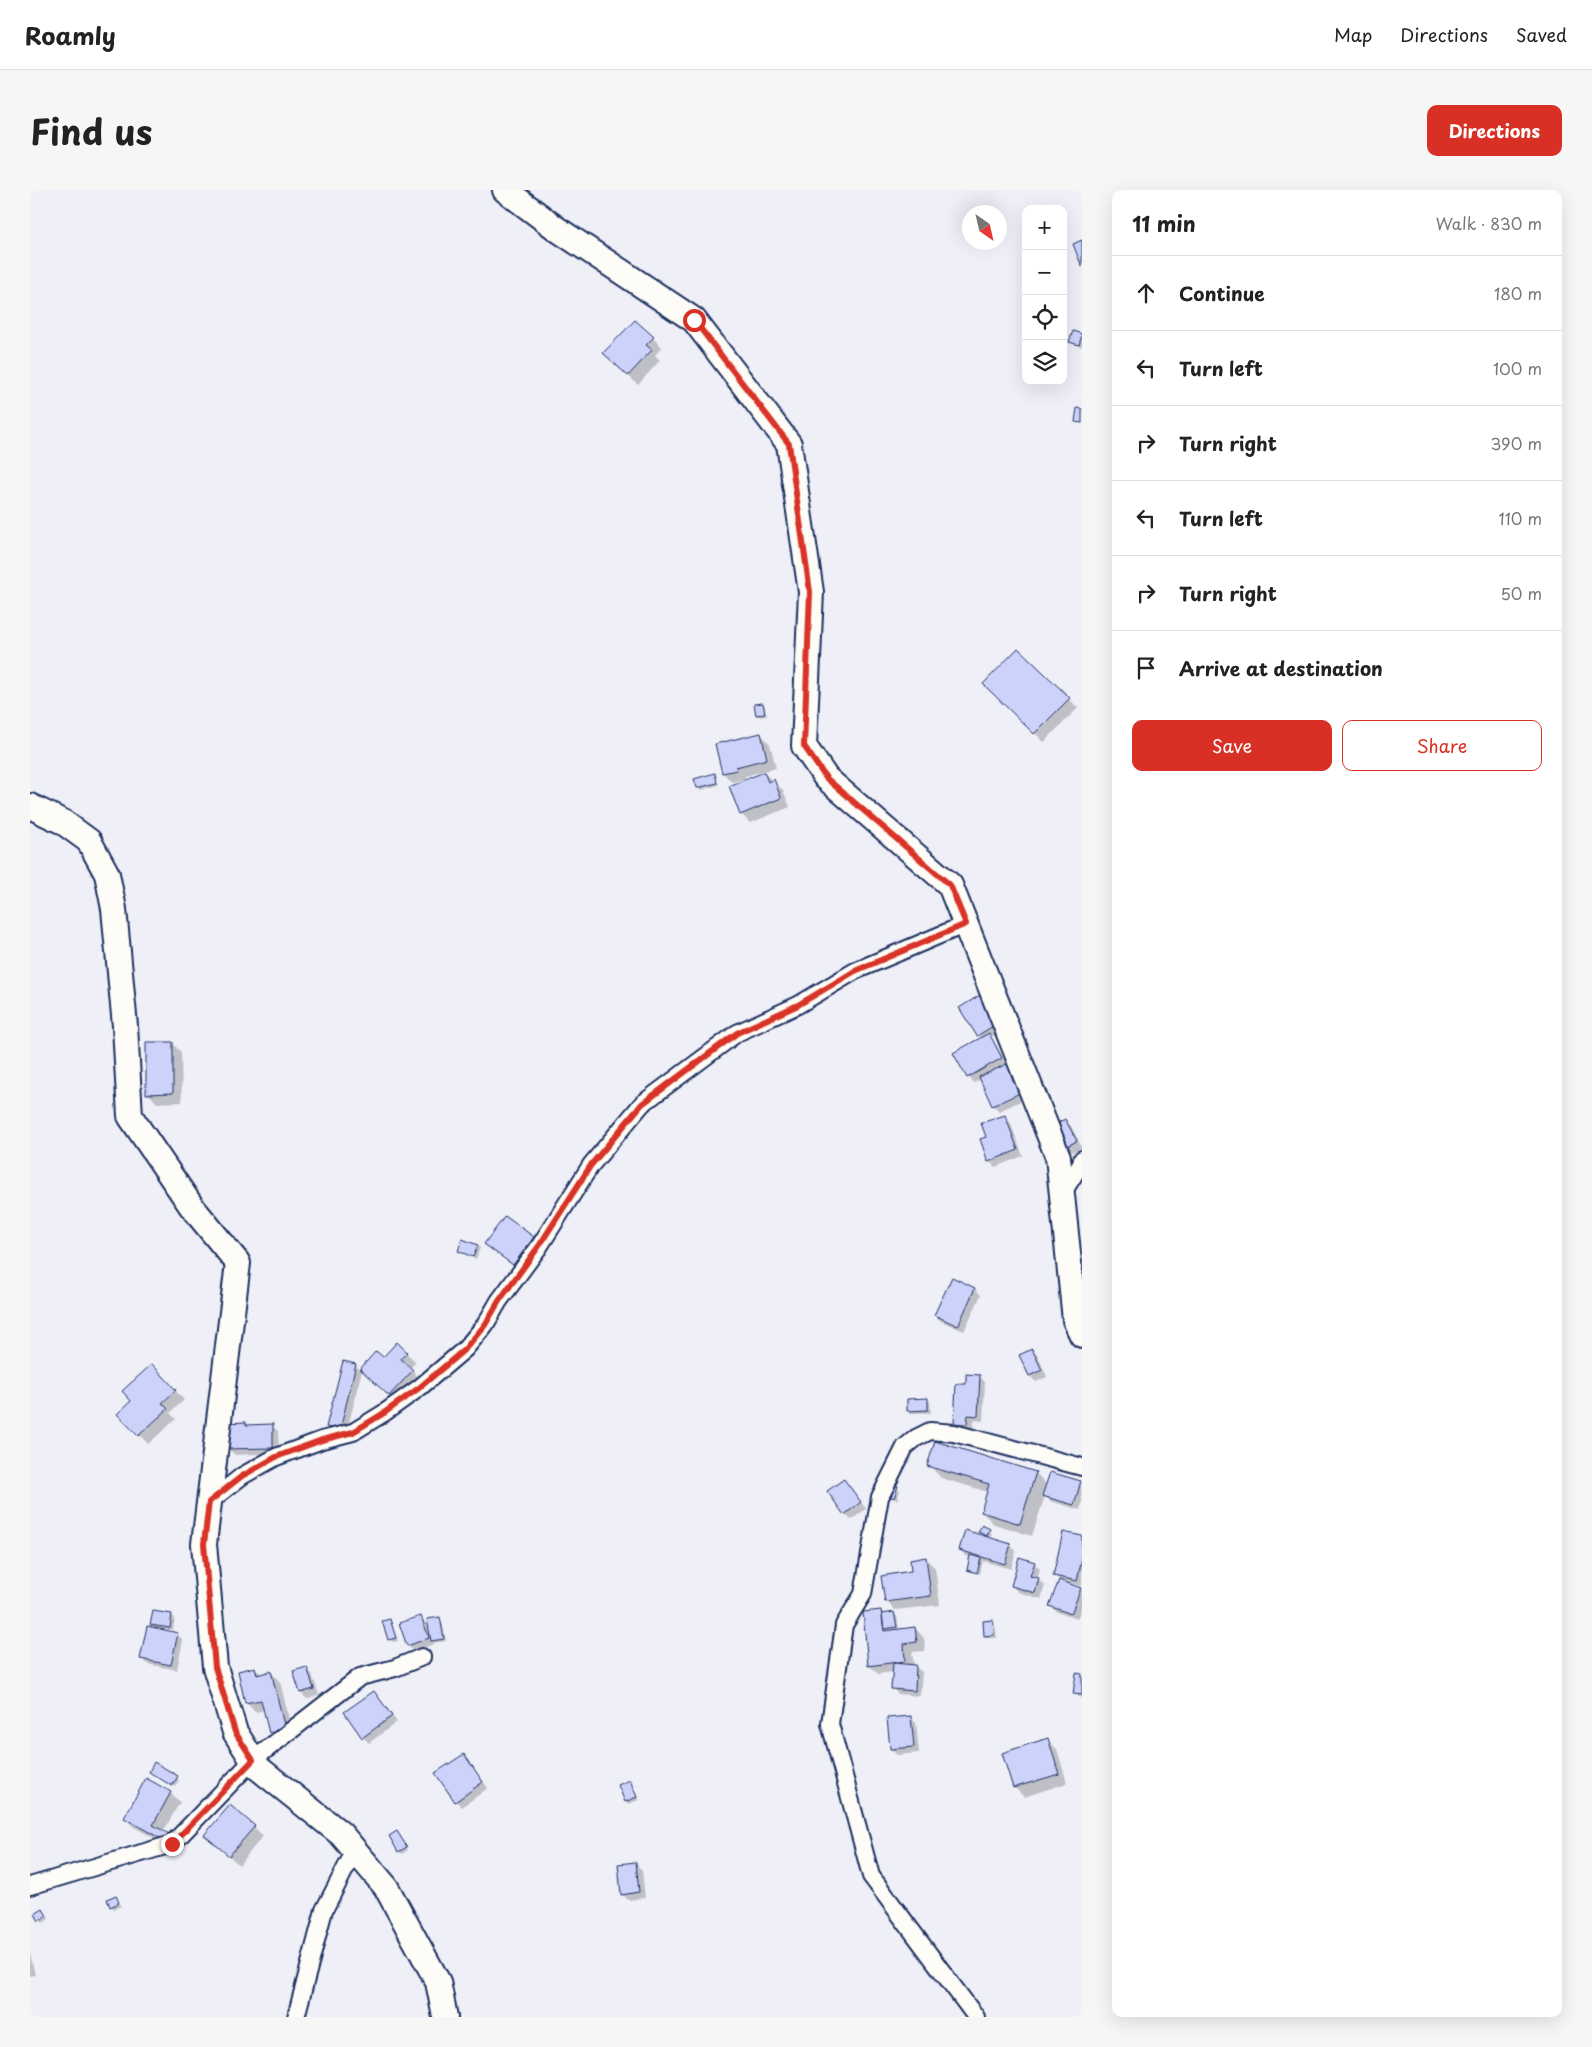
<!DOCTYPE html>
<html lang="en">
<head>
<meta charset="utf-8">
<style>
	:root { --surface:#fff; --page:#f6f6f6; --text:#222; --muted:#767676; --line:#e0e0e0; --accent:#d93025 }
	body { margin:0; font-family:"Playpen Sans",sans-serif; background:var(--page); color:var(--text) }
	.controls { position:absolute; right:15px; top:15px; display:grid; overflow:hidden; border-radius:10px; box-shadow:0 5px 20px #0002 }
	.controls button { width:45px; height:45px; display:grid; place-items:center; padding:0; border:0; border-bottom:1px solid var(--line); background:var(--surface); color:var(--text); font:25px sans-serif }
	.compass { position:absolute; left:932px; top:15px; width:45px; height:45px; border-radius:50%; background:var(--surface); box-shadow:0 5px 20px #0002; rotate:146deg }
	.stop { position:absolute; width:15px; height:15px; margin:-11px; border:4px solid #d93025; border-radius:50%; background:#fff }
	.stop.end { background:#d93025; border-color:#fff; box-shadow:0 1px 5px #0008 }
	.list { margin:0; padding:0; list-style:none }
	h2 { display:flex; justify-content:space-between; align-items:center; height:65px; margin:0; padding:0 20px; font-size:21px }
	h2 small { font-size:16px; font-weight:400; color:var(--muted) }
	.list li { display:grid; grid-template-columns:32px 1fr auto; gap:15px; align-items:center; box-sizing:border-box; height:75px; padding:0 20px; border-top:1px solid var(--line) }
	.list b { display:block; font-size:19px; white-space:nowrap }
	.list em { font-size:16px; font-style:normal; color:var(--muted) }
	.actions { display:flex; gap:10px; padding:15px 20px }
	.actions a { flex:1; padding:11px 0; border:1px solid var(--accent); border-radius:10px; text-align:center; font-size:18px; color:var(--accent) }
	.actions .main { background:var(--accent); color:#fff }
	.icon { flex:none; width:28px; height:28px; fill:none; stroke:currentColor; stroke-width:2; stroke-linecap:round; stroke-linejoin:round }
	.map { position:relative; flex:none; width:1052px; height:1827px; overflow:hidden; border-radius:10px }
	header { display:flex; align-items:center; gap:30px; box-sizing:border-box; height:70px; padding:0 25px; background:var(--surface); border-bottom:1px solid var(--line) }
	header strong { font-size:24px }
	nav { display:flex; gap:28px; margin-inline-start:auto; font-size:18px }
	.intro { display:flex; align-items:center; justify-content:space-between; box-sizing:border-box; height:120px; padding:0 30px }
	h1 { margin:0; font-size:35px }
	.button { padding:12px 22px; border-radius:10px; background:var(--accent); color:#fff; font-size:18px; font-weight:700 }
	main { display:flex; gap:30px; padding:0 30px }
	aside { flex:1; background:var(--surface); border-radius:10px; box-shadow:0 5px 20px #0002 }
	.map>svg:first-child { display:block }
</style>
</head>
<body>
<header>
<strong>Roamly</strong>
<nav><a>Map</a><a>Directions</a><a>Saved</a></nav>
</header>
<div class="intro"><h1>Find us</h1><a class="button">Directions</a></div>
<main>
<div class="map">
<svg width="1052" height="1827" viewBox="0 0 1052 1827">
	<rect width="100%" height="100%" fill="#efeff8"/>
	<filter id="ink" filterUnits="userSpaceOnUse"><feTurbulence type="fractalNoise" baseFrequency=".02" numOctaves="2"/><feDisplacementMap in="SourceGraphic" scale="10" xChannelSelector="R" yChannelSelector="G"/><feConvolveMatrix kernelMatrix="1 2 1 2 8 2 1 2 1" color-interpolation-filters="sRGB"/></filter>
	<g filter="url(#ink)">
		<path fill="#0003" d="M1043 143 1052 146V157L1040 152Z
			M623 148 632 157 625 165 630 170 608 195 584 172Z
			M988 459 1048 518 1014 552 954 494Z
			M733 514 735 517 737 526 730 527 727 524Z
			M731 544 740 554 746 578 715 586 716 590 734 583 753 600 760 617 720 633 711 624 715 589 702 592 693 583Z
			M684 585 689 595 671 600 668 598Z
			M931 818 973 840 961 847 997 908 969 921 963 915 951 889 944 893 938 887 951 848Z
			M142 853 151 862 152 912 127 913 118 903Z
			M974 926 980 932 993 966 965 977 959 971 958 948Z
			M1035 931 1041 936 1052 958 1042 962 1036 956Z
			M503 1048 509 1054 490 1080 456 1054Z
			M448 1056 450 1058 446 1069 429 1061Z
			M922 1088 945 1099 951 1105 934 1141 911 1131 905 1125Z
			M367 1154 386 1172 380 1178 391 1190 369 1214 332 1180 316 1245 304 1242 298 1236 314 1173 326 1176 330 1180 346 1163 353 1169Z
			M1002 1160 1008 1166 1017 1187 1006 1192 1000 1186 991 1166Z
			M131 1185 154 1210 140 1223 146 1229 118 1254 89 1224Z
			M949 1186 955 1192 953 1231 944 1230 943 1239 931 1238 925 1232 937 1196Z
			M898 1210 900 1212 901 1223H881L878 1221Z
			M216 1233 218 1236H242L248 1241 249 1263 205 1265 199 1259Z
			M906 1253 1006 1283 1017 1295 1051 1292 1052 1313 1050 1320 1020 1311 1015 1306 1002 1346 964 1334 952 1322 958 1302 911 1288 899 1275Z
			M814 1290 836 1319 821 1330 815 1324Z
			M862 1295 870 1300 867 1310 859 1305Z
			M952 1336 962 1343 960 1348 980 1355 986 1361 981 1379 953 1371 950 1384 938 1380 941 1367 936 1366 930 1360 955 1347 950 1342Z
			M1052 1348V1396L1039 1393V1395L1052 1400V1417L1047 1429 1027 1422 1021 1416 1030 1391 1025 1385Z
			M896 1369 905 1378 910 1415 865 1420 856 1411Z
			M1004 1373 1010 1379 1007 1389 1015 1395 1011 1409 988 1402 982 1396Z
			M851 1421 855 1425 864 1424 867 1426 869 1440 885 1438 894 1448 895 1461 882 1462 884 1476 892 1482 890 1506 868 1504 862 1498 863 1482 848 1484 839 1475Z
			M124 1423 142 1426 145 1428 143 1440 132 1439V1441L147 1444 153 1450 147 1480 117 1474 111 1468 126 1439 122 1435Z
			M390 1427 396 1433 399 1439 410 1428 412 1431 416 1451 403 1453 404 1454 384 1461 378 1456Z
			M359 1431 368 1451 362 1452 354 1432Z
			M963 1431 965 1434 967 1448H958L955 1446Z
			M225 1478 232 1485 241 1482 250 1492 264 1548 249 1552 240 1542 234 1520 226 1522 217 1513Z
			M276 1478 282 1484 289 1505 277 1509 271 1503Z
			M1052 1485V1509L1044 1503Z
			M344 1502 367 1532 339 1553 333 1547Z
			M880 1527 886 1533 889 1563 867 1565 861 1559Z
			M1017 1550 1027 1559 1037 1593 994 1607 985 1598 973 1564Z
			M434 1566 458 1598 432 1617 426 1611Z
			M123 1584 147 1587 149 1590 145 1597Z
			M117 1590 140 1603 150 1612 133 1642 147 1654 144 1659 104 1637 95 1628Z
			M599 1591 609 1610 598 1614 596 1611Z
			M224 1637 233 1646 209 1675 176 1645Z
			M370 1645 378 1660 372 1664 369 1661Z
			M606 1674 612 1680 615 1708 598 1710 592 1704Z
			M85 1706 91 1716 84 1719 81 1716Z
			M13 1721 19 1729 13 1733 10 1730Z
			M0 1763 5 1785 0 1786Z"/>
		<path fill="#cdd2fa" stroke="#1b2f5e" d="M1052 50V77L1043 54Z
			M605 130 624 147 616 155 622 160 598 186 573 163Z
			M1043 141 1052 144 1049 155 1039 152Z
			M1047 218 1052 219V233L1045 232Z
			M988 458 1040 508 1004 544 953 494Z
			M733 513 735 524 726 525 724 514Z
			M731 543 737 569 706 577 707 580 692 583 685 554Z
			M734 582 738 592 744 589 751 608 710 625 699 596Z
			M685 583 687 593 667 598 664 589Z
			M950 805 968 833 947 846 929 818Z
			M959 843 972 868 937 888 923 863Z
			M116 852H143V903L116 904Z
			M979 873 992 902 962 916 949 887Z
			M975 925 988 960 958 972 950 949 956 947 951 933Z
			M1035 929 1047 951 1035 957 1024 935Z
			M475 1026 504 1047 483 1075 454 1054Z
			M432 1049 448 1055 443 1067 428 1061Z
			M922 1087 945 1098 928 1136 904 1125Z
			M367 1152 377 1162 371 1169 383 1180 359 1206 330 1179 346 1161 353 1167Z
			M1002 1159 1012 1180 999 1186 989 1165Z
			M313 1171 326 1174 310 1240 296 1237Z
			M122 1174 146 1200 132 1213 138 1219 108 1246 87 1224 101 1211 92 1201Z
			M936 1184 950 1185 948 1226 938 1225 937 1234 924 1233 926 1194H936Z
			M898 1208V1220L877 1221V1209Z
			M216 1232V1235L243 1234V1258L198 1259 197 1233Z
			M905 1251 1006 1282 990 1334 951 1322 959 1294 897 1276Z
			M1020 1282 1051 1291 1044 1315 1012 1306Z
			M814 1289 831 1312 814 1325 797 1301Z
			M862 1293 868 1296 864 1308 857 1305Z
			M952 1335 960 1339 957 1346 948 1342Z
			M935 1340 981 1354 975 1374 929 1360Z
			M1033 1342 1052 1346V1369L1047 1391 1023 1386Z
			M940 1365 951 1368 947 1383 937 1380Z
			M896 1367 901 1406 855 1412 851 1386 881 1381 880 1370Z
			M989 1367 1005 1372 1000 1386 1009 1388 1005 1403 981 1396Z
			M1029 1390 1051 1398 1041 1424 1019 1416Z
			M851 1420 854 1441 885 1437 887 1452 874 1454 875 1471 838 1476 833 1422Z
			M123 1421 142 1424 140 1438 120 1435Z
			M864 1422 867 1437 854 1439 852 1424Z
			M391 1426 399 1448 377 1456 369 1433Z
			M410 1427 414 1449 401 1451 397 1429Z
			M360 1429 366 1448 358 1450 352 1431Z
			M963 1430 964 1445 954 1446 953 1431Z
			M117 1436 148 1443 141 1475 110 1469Z
			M863 1473 886 1475 885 1501 861 1499Z
			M225 1477 227 1485 241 1481 255 1539 239 1543 231 1510 215 1513 208 1481Z
			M277 1477 284 1499 270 1503 263 1481Z
			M1046 1483 1052 1484V1505L1043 1504Z
			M344 1501 362 1526 332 1548 314 1522Z
			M881 1526 884 1557 860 1559 857 1528Z
			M1018 1548 1029 1584 983 1598 972 1563Z
			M434 1564 453 1592 425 1612 405 1583Z
			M124 1572 148 1586 142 1596 119 1582Z
			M116 1588 141 1602 123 1635 139 1644 135 1651 94 1628Z
			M600 1590 607 1607 595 1612 588 1595Z
			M200 1615 225 1636 199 1666 174 1645Z
			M367 1641 377 1657 368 1662 359 1646Z
			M606 1672 609 1702 591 1705 588 1674Z
			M86 1705 89 1713 80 1717 77 1709Z
			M13 1719 17 1726 9 1731 5 1724Z"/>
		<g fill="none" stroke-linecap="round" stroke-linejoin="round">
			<g stroke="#1b2f5e" stroke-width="20">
				<path id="street" d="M1032 1004 1051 974 1052 969
					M179 1312 212 1286 246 1267 292 1250 323 1242 354 1223 389 1198 435 1159 455 1135 469 1111 509 1057 561 975 612 914 707 843 768 815 825 781 936 734
					M0 1696 142 1654 223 1570 330 1487 365 1478 392 1467
					M266 1827 294 1720 325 1660
					M946 1827 841 1686 800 1534 814 1435 833 1404 850 1307 875 1257 886 1248 900 1241 924 1243 1052 1277"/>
			</g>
			<g stroke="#1b2f5e" stroke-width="28">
				<path id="secondary" d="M475 0 527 39 664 130 759 254 781 402 774 556 796 588 920 695 1028 967 1045 1130 1052 1145
					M0 616 33 632 59 651 77 684 84 719 95 836 100 926 162 1017 208 1073 174 1354 185 1477 205 1542 227 1577 311 1644 356 1697 408 1792 415 1827"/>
			</g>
			<use href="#street" stroke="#fdfcf7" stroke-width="16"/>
			<use href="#secondary" stroke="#fdfcf7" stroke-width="24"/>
		</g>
	</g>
	<g fill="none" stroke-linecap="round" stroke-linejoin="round" filter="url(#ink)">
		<path stroke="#d93025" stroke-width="6" d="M142 1654 223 1570 205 1542 185 1477 174 1354 179 1312 212 1286 246 1267 292 1250 323 1242 354 1223 389 1198 435 1159 455 1135 469 1111 509 1056 561 975 612 914 707 843 768 815 825 781 936 734 920 695 796 588 774 556 780 402 759 254 664 130"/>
	</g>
</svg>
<div class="controls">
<button>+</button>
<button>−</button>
<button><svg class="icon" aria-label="locate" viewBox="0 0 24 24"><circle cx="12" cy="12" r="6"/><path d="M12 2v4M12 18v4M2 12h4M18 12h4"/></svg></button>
<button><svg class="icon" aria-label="layers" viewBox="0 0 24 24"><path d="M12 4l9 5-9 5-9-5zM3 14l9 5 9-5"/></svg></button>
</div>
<svg class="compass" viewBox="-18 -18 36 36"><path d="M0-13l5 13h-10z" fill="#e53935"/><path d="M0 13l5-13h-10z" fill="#767676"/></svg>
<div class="stop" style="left:664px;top:130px"></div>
<div class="stop end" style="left:142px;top:1654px"></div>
</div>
<aside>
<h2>11 min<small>Walk · 830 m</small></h2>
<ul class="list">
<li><svg class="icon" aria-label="ahead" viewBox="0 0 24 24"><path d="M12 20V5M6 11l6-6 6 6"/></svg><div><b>Continue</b></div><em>180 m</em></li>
<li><svg class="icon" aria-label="left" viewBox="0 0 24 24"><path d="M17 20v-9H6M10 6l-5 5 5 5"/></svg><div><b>Turn left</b></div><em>100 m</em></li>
<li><svg class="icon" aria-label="right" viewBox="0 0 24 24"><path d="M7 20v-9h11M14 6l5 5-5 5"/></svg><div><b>Turn right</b></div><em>390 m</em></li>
<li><svg class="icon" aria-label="left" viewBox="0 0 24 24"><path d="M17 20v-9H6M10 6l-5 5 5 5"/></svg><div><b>Turn left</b></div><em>110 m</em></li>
<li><svg class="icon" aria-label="right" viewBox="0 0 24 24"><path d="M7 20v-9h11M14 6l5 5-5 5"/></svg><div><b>Turn right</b></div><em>50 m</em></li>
<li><svg class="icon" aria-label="arrive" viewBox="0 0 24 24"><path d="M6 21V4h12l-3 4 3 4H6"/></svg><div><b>Arrive at destination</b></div></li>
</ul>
<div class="actions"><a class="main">Save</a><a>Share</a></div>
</aside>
</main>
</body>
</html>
